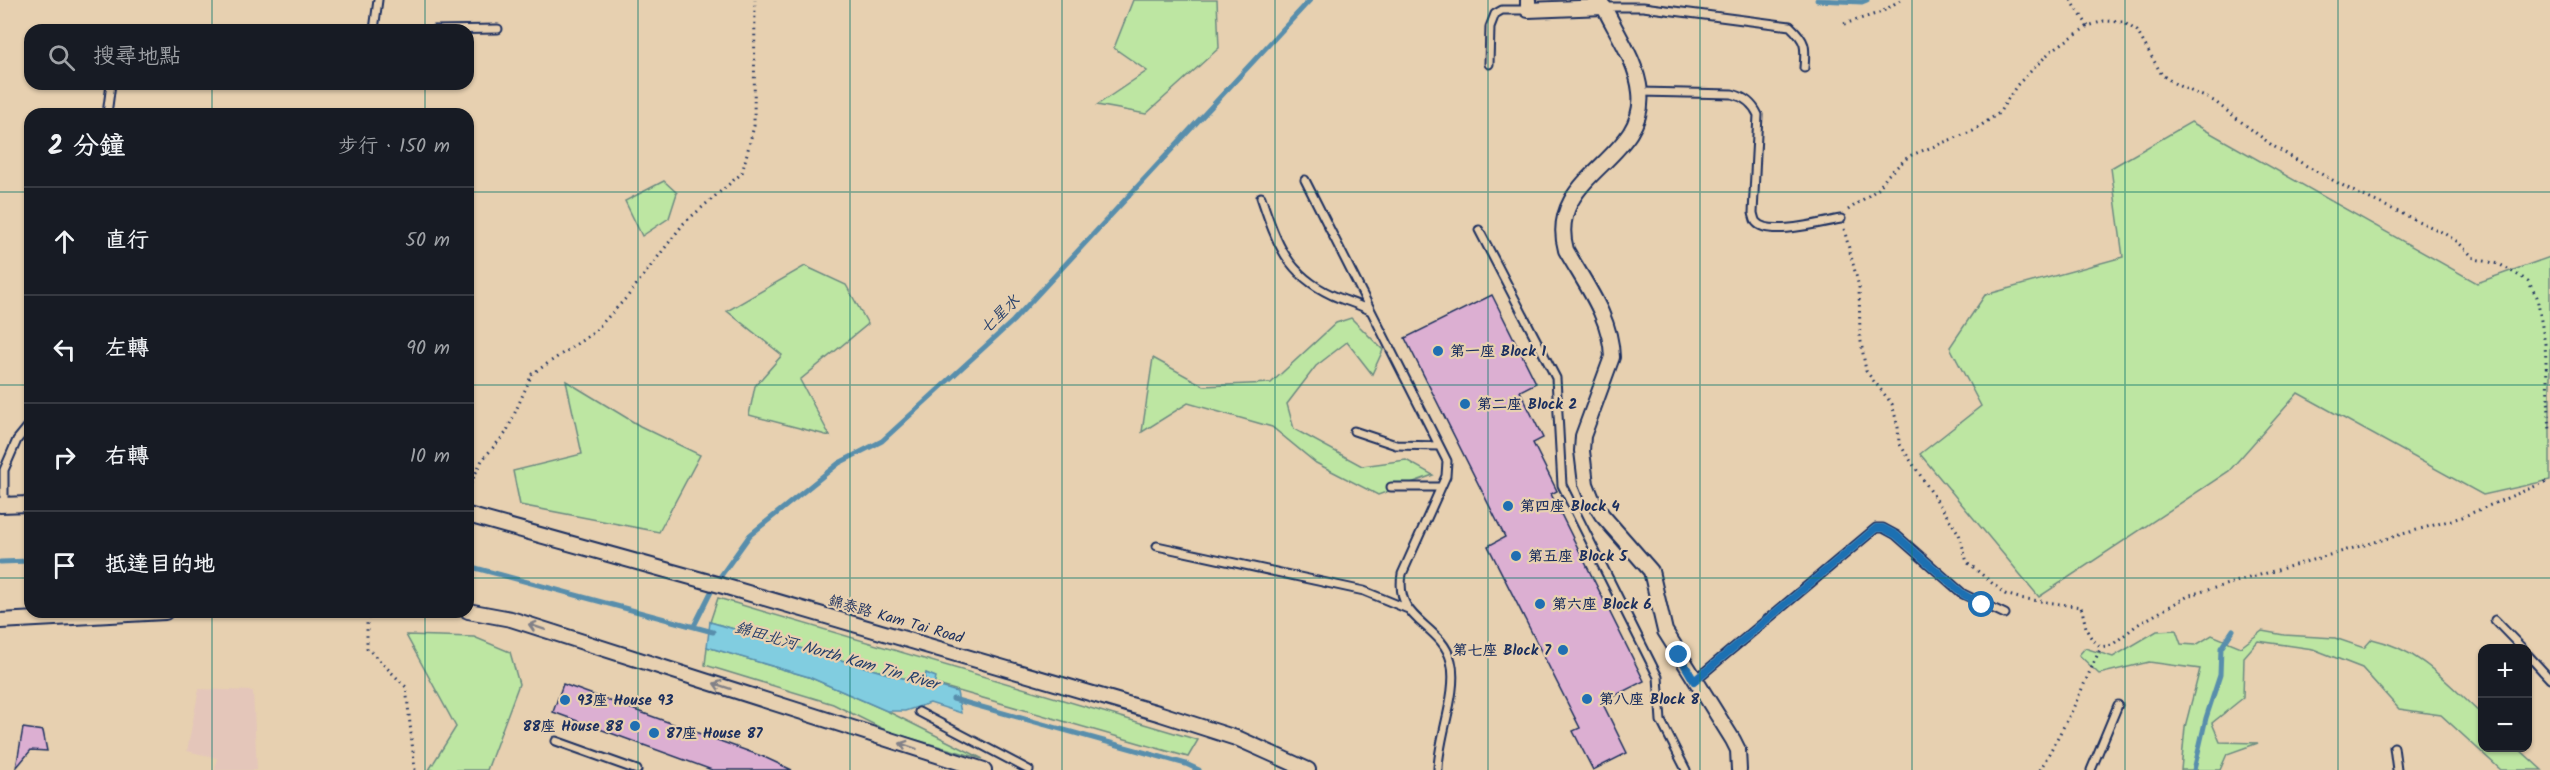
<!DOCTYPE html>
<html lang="zh-TW">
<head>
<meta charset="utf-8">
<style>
	:root { --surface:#171b24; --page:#242831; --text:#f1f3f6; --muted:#9ea1a6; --line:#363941 }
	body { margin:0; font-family:Kalam,"LXGW WenKai TC",sans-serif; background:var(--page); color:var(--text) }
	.controls { position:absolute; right:18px; bottom:18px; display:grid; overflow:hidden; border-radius:12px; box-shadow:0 2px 4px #0004 }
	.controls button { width:54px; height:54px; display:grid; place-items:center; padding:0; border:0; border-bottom:2px solid var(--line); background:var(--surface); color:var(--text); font:30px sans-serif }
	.stop { position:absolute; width:18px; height:18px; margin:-14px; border:4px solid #1f6fb2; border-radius:50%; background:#fff }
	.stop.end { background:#1f6fb2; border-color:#fff; box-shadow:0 2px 6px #0008 }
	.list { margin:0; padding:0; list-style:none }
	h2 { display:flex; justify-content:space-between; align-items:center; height:78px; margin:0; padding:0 24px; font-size:26px }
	h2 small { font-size:20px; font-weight:400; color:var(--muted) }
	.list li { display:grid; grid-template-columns:39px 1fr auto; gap:18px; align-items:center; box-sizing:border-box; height:108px; padding:0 24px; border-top:2px solid var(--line) }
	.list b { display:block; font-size:22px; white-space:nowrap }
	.list em { font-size:20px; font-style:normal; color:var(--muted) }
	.icon { flex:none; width:33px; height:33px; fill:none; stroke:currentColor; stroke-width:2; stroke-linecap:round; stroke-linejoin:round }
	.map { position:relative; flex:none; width:2550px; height:770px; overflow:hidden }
	.search { position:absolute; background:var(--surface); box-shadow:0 2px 4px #0004; left:24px; top:24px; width:450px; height:66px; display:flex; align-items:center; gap:15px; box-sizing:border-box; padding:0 21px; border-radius:18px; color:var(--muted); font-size:22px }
	.panel { position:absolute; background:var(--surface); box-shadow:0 2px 4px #0004; left:24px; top:108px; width:450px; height:510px; border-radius:18px }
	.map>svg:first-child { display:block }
</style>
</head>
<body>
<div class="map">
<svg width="2550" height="770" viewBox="0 0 2550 770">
	<rect width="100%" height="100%" fill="#e7d0b0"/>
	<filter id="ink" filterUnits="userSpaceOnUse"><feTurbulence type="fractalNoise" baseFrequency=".0167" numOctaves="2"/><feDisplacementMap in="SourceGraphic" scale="12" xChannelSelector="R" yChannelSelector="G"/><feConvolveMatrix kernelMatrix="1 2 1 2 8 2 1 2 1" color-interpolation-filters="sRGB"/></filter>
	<g filter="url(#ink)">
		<path fill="#e4c6ba" d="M199 689 253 691 257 770H215L217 758 187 751Z"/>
		<path fill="#bde6a2" stroke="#6c8a80" stroke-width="1.5" d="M1133 0H1217L1219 48 1146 114 1097 105 1147 71 1114 48Z
			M2191 122 2477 283 2550 257V480L2483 495 2298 393 2229 471 2039 597 1920 454 1981 406 1950 347 1985 295 2123 257 2111 168Z
			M664 181 677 193 669 218 642 236 625 201Z
			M805 266 846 285 868 324 800 380 830 436 749 415 755 386 782 355 727 311Z
			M1351 318 1383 350 1372 374 1347 342 1316 366 1287 404 1294 429 1362 466 1406 460 1433 475 1378 495 1316 463 1272 427 1188 403 1142 432 1153 358 1204 386 1271 383 1336 323Z
			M566 381 640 426 700 455 659 532 520 505 513 471 582 454Z
			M718 598 1198 740 1188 757 934 684 935 677 926 673 924 684 710 622Z
			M2176 630 2181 644 2196 645 2212 635 2241 647 2262 631 2284 635 2335 638 2364 648 2372 639C2421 650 2447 683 2482 715V748H2518L2542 770H2501L2441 715 2399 709 2362 668 2313 649 2258 641 2244 657 2243 698 2212 723 2220 742 2258 743 2227 754 2220 770H2181L2185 727 2200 669 2149 662 2099 674 2079 655 2085 648 2113 657 2157 631Z
			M406 635 474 637 510 652 519 684 487 770H429L456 727Z
			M707 647 809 677 887 711 983 759 889 732 833 704 705 665Z"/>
		<path fill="#81cde0" stroke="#588eac" stroke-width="1.5" d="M710 622 923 684 926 673 936 677 934 685 957 692 961 713 930 703 905 711H887L809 677 707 647Z"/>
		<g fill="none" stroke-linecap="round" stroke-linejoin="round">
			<path stroke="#588eac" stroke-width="5" d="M1817 0 1862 2 1867 0
				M0 562 30 561
				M468 566 713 632
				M694 626 715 584 750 535 839 463 882 441 1013 321 1310 0
				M953 699 1186 764 1199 770
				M2194 770 2206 718 2220 675 2221 648 2233 630"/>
		</g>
		<path fill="#dcafd2" stroke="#1b2f5e" stroke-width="1.5" d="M1492 295 1536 383 1520 391 1543 438 1533 443 1557 491 1551 494 1644 681 1602 702 1627 753 1593 770 1573 731 1580 728 1488 546 1505 537 1405 338Z
			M563 684 764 757 792 770H712L553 712Z
			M23 728 43 731 47 751 31 750 16 768Z"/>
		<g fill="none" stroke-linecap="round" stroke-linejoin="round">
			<g stroke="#1b2f5e" stroke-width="11">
				<path id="service" d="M1604 7H1643L1790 26C1806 41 1806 46 1804 68
					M374 30 378 0
					M434 30 498 29
					M1489 64 1490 27 1495 14 1502 10H1528
					M1640 92 1732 94C1745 97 1753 104 1758 115L1753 213C1754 216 1754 219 1756 222 1768 237 1823 222 1841 219
					M107 114 111 84
					M1305 180 1447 461 1446 476 1402 574C1394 622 1441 623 1451 661 1459 691 1438 738 1438 770
					M1261 197C1276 241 1286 274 1332 295 1345 301 1359 304 1371 311
					M1479 230 1556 378 1562 485 1658 677 1661 721 1686 770
					M1354 431 1396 445 1439 446
					M1391 487H1441
					M4 505V470L17 440 30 424
					M1157 546 1364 591 1408 609
					M2495 620 2522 648
					M2528 655 2550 679
					M1694 681 1876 528H1883L1896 535 1963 594 2005 614
					M919 712 1029 770
					M556 741 637 770
					M2394 747 2397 770
					M2091 770 2118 705"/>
			</g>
			<g stroke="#1b2f5e" stroke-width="18">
				<path id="minor" d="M1528 0V10L1604 7C1617 34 1637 62 1640 92 1648 160 1545 175 1566 250 1585 284 1611 317 1612 357L1583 436 1582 451 1586 484 1592 499 1602 515 1651 571 1665 631 1733 740 1738 750 1739 770
					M0 505 30 504
					M468 515 727 587 1158 713 1239 739 1308 770
					M468 611 511 619 984 770
					M0 621 165 612"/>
			</g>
			<path stroke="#1b2f5e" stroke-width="3" stroke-dasharray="1.5 4.5" stroke-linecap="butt" d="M2071 0 2088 26
				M1844 24 1882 12 1900 0
				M1848 210 1878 189 1888 175 1909 156 1973 131 1999 113 2017 85 2051 51 2088 26 2104 21 2123 22 2137 31 2162 75 2177 85 2214 101 2273 146 2310 168 2355 192 2440 231 2458 242 2475 259 2499 264 2528 281 2537 297 2545 344 2550 432
				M1844 229 1859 287 1860 336 1866 371 1892 404 1898 427 1899 443 1959 534 1967 562 2005 594 2019 598 2081 607C2087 626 2083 633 2101 647L2112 645 2137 625 2190 595 2462 517 2550 480
				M468 489 482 460 506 433 532 374 593 333 627 297 684 223 742 173 754 126 755 0
				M371 612 367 621V648L406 687 415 770
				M2040 770 2070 715 2101 647"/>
			<use href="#service" stroke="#e7d0b0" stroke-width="7"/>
			<use href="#minor" stroke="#e7d0b0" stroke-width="14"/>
		</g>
		<defs><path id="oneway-shaft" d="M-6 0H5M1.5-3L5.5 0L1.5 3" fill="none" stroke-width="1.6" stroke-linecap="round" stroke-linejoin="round" transform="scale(1.5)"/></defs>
		<g stroke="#818087">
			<use href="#oneway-shaft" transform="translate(537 627) rotate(-162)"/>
			<use href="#oneway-shaft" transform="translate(722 686) rotate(-162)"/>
			<use href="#oneway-shaft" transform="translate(908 746) rotate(-162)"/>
		</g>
	</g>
	<g fill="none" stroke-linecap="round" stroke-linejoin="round" filter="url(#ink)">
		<path stroke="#1f6fb2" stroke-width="8" d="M1679 655 1694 681 1876 528H1883L1896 535 1963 594 1982 605"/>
	</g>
	<path fill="none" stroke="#0f766e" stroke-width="1.5" stroke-opacity="0.55" d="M212 0V30M425 0V30M638 0V770M850 0V770M1062 0V770M1275 0V770M1488 0V770M1700 0V770M1912 0V770M2125 0V770M2338 0V770M212 84V114M425 84V114M0 192H30M468 192H2550M0 385H30M468 385H2550M0 578H30M468 578H2550M212 612V770M425 612V770"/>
	<g fill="#1f6fb2" stroke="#e7d0b0" stroke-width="2">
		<circle cx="1438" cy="351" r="6"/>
		<circle cx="1465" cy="404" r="6"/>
		<circle cx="1508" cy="506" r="6"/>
		<circle cx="1516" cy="556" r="6"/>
		<circle cx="1540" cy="604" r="6"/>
		<circle cx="1563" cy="650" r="6"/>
		<circle cx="1587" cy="699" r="6"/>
		<circle cx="565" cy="700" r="6"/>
		<circle cx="635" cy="726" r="6"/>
		<circle cx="654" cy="733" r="6"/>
	</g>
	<g text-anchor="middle" stroke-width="4.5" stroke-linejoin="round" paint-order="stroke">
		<g font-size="15" font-weight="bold" fill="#1b2f5e" stroke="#e7d0b0" text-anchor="start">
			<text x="1450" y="356">第一座 Block 1</text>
			<text x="1477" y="409">第二座 Block 2</text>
			<text x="1520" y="511">第四座 Block 4</text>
			<text x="1528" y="561">第五座 Block 5</text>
			<text x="1552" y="609">第六座 Block 6</text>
			<text x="1551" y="655" text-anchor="end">第七座 Block 7</text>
			<text x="1599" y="704">第八座 Block 8</text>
			<text x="577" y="705">93座 House 93</text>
			<text x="623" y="731" text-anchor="end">88座 House 88</text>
			<text x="666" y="738">87座 House 87</text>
		</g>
		<g font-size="15" fill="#1b2f5e" stroke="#e7d0b0">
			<text transform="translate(896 619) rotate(16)" y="5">錦泰路 Kam Tai Road</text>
		</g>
		<g font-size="16" font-style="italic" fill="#253f6b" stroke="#e7d0b0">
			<text transform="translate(999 314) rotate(-44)" y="6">七星水</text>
			<text transform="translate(837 655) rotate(16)" y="6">錦田北河 North Kam Tin River</text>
		</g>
	</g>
</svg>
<div class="controls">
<button>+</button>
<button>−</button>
</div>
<div class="stop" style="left:1982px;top:605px"></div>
<div class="stop end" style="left:1679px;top:655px"></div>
<div class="search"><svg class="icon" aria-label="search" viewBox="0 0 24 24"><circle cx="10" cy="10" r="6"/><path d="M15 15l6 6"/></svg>搜尋地點</div>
<section class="panel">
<h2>2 分鐘<small>步行 · 150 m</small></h2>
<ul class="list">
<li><svg class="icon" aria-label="ahead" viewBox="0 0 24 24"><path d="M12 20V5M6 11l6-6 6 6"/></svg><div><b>直行</b></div><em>50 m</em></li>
<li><svg class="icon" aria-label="left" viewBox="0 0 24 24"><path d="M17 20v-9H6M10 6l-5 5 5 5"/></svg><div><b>左轉</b></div><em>90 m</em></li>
<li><svg class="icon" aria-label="right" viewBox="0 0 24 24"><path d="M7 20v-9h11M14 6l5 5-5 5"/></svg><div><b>右轉</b></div><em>10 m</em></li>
<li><svg class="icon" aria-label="arrive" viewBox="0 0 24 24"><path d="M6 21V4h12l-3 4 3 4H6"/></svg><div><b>抵達目的地</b></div></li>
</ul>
</section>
</div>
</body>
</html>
